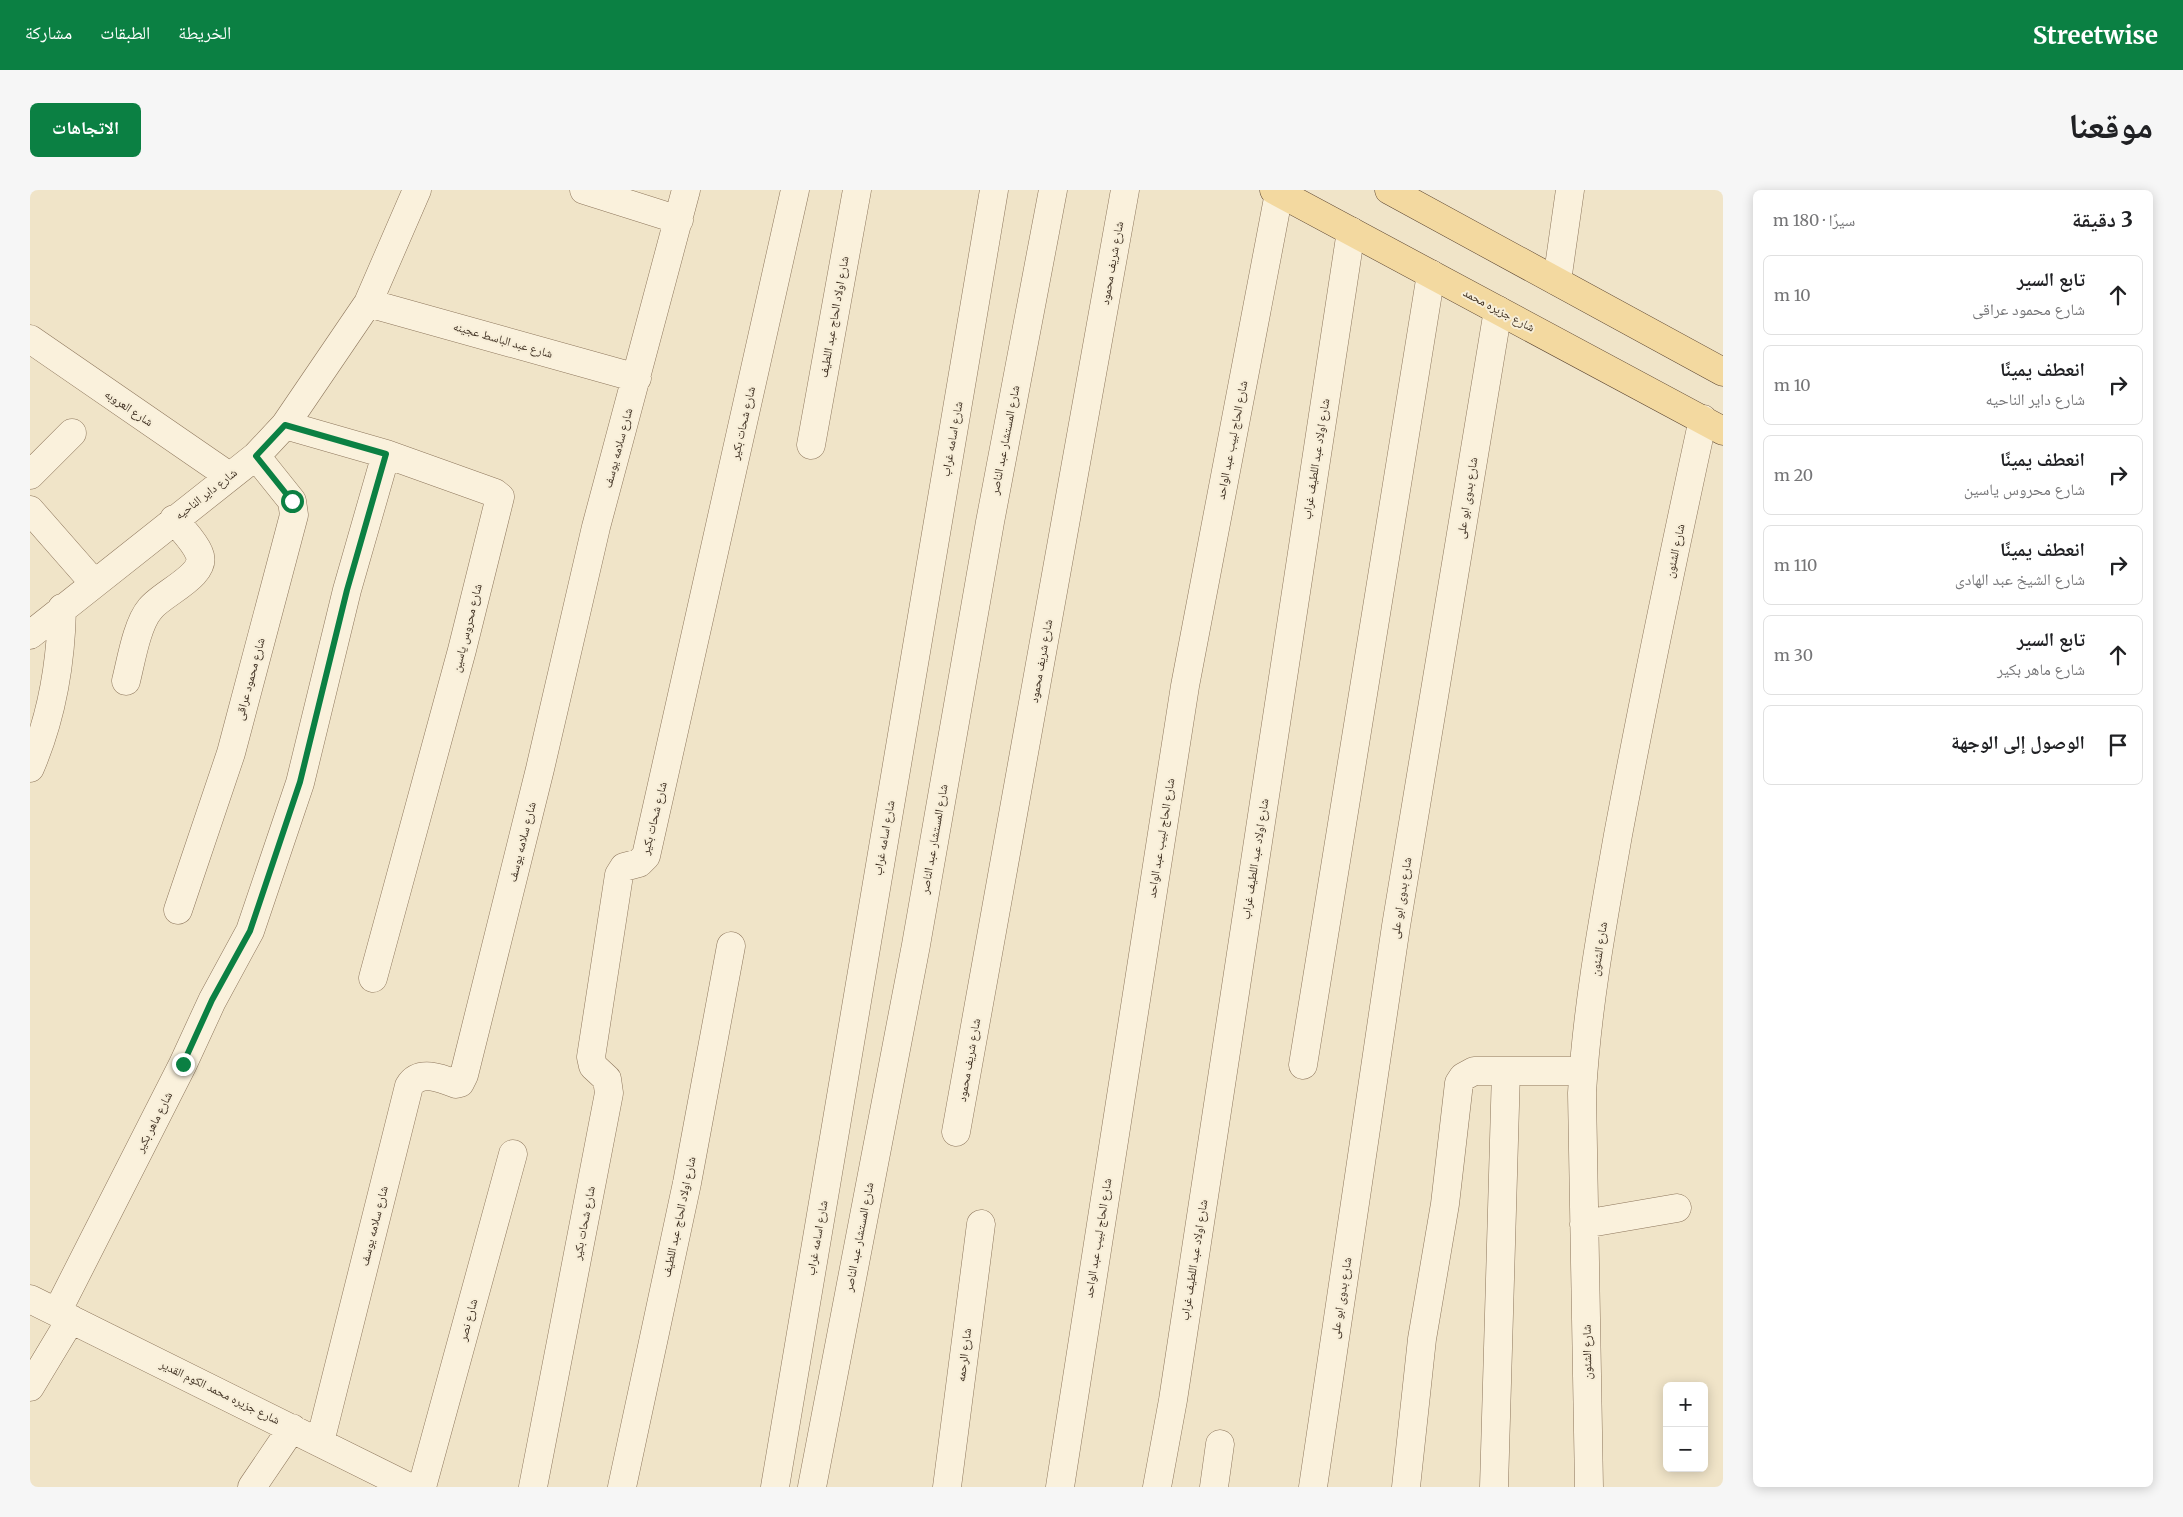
<!DOCTYPE html>
<html lang="ar">
<head>
<meta charset="utf-8">
<style>
	:root { --surface:#fff; --page:#f6f6f6; --text:#202124; --muted:#757577; --line:#e0e0e0; --accent:#0b8043 }
	body { margin:0; font-family:Merriweather,"Noto Naskh Arabic",serif; background:var(--page); color:var(--text); direction:rtl }
	.controls { position:absolute; right:15px; bottom:15px; display:grid; overflow:hidden; border-radius:8px; box-shadow:0 2px 12px #0003 }
	.controls button { width:45px; height:45px; display:grid; place-items:center; padding:0; border:0; border-bottom:1px solid var(--line); background:var(--surface); color:var(--text); font:25px sans-serif }
	.stop { position:absolute; width:15px; height:15px; margin:-11px; border:4px solid #0b8043; border-radius:50%; background:#fff }
	.stop.end { background:#0b8043; border-color:#fff; box-shadow:0 1px 5px #0008 }
	.list { margin:0; padding:0; list-style:none }
	h2 { display:flex; justify-content:space-between; align-items:center; height:65px; margin:0; padding:0 20px; font-size:21px }
	h2 small { font-size:16px; font-weight:400; color:var(--muted) }
	.list li { display:grid; grid-template-columns:32px 1fr auto; gap:15px; align-items:center; box-sizing:border-box; height:80px; margin:0 10px 10px; padding:0 10px; border:1px solid var(--line); border-radius:8px }
	.list b { display:block; font-size:19px; white-space:nowrap }
	.list p { margin:0; font-size:16px; white-space:nowrap; color:var(--muted) }
	.list em { font-size:16px; font-style:normal; color:var(--muted) }
	.icon { flex:none; width:28px; height:28px; fill:none; stroke:currentColor; stroke-width:2; stroke-linecap:round; stroke-linejoin:round }
	.map { position:relative; flex:none; width:1693px; height:1297px; overflow:hidden; direction:ltr; border-radius:8px }
	header { display:flex; align-items:center; gap:30px; box-sizing:border-box; height:70px; padding:0 25px; background:var(--accent); color:#fff }
	header strong { font-size:24px }
	nav { display:flex; gap:28px; margin-inline-start:auto; font-size:18px }
	.intro { display:flex; align-items:center; justify-content:space-between; box-sizing:border-box; height:120px; padding:0 30px }
	h1 { margin:0; font-size:35px }
	.button { padding:12px 22px; border-radius:8px; background:var(--accent); color:#fff; font-size:18px; font-weight:700 }
	main { display:flex; gap:30px; padding:0 30px }
	aside { flex:1; background:var(--surface); border-radius:8px; box-shadow:0 2px 12px #0003 }
	.map>svg:first-child { display:block }
</style>
</head>
<body>
<header>
<strong>Streetwise</strong>
<nav><a>الخريطة</a><a>الطبقات</a><a>مشاركة</a></nav>
</header>
<div class="intro"><h1>موقعنا</h1><a class="button">الاتجاهات</a></div>
<main>
<aside>
<h2>3 دقيقة<small>سيرًا · 180 m</small></h2>
<ul class="list">
<li><svg class="icon" aria-label="ahead" viewBox="0 0 24 24"><path d="M12 20V5M6 11l6-6 6 6"/></svg><div><b>تابع السير</b><p>شارع محمود عراقى</p></div><em>10 m</em></li>
<li><svg class="icon" aria-label="right" viewBox="0 0 24 24"><path d="M7 20v-9h11M14 6l5 5-5 5"/></svg><div><b>انعطف يمينًا</b><p>شارع داير الناحيه</p></div><em>10 m</em></li>
<li><svg class="icon" aria-label="right" viewBox="0 0 24 24"><path d="M7 20v-9h11M14 6l5 5-5 5"/></svg><div><b>انعطف يمينًا</b><p>شارع محروس ياسين</p></div><em>20 m</em></li>
<li><svg class="icon" aria-label="right" viewBox="0 0 24 24"><path d="M7 20v-9h11M14 6l5 5-5 5"/></svg><div><b>انعطف يمينًا</b><p>شارع الشيخ عبد الهادى</p></div><em>110 m</em></li>
<li><svg class="icon" aria-label="ahead" viewBox="0 0 24 24"><path d="M12 20V5M6 11l6-6 6 6"/></svg><div><b>تابع السير</b><p>شارع ماهر بكير</p></div><em>30 m</em></li>
<li><svg class="icon" aria-label="arrive" viewBox="0 0 24 24"><path d="M6 21V4h12l-3 4 3 4H6"/></svg><div><b>الوصول إلى الوجهة</b></div></li>
</ul>
</aside>
<div class="map">
<svg width="1693" height="1297" viewBox="0 0 1693 1297">
	<rect width="100%" height="100%" fill="#f0e4c8"/>
	<g fill="none" stroke-linecap="round" stroke-linejoin="round">
		<g stroke="#8d765c" stroke-width="29">
			<path id="minor" d="M554 0 649 30
				M1527 91 1540 0
				M338 113 607 188
				M0 149 199 286
				M255 235 356 264 465 303 470 307 432 460 343 788
				M781 255 827 0
				M0 285 42 243
				M0 320 64 393
				M0 445 226 266 255 235 338 113 387 0
				M96 491C101 471 107 434 120 419 132 403 179 385 169 363 164 351 152 340 144 329
				M0 578C22 527 31 474 32 418
				M148 720 201 563 264 325 262 311 226 266
				M1273 875 1401 84
				M926 942 1095 0
				M1554 1034 1647 1018
				M0 1109 379 1297
				M27 1122 153 874 182 811 220 741 270 593 317 400 356 264
				M0 1197 41 1129
				M290 1252 379 896C389 879 411 888 426 894L430 893 434 885 510 579 566 337 656 0
				M222 1297 262 1238
				M392 1297 483 964
				M503 1297 579 903 577 889 563 876 561 867 589 685 594 677 609 673 616 666 765 0
				M592 1297 657 993 701 756
				M745 1297 964 0
				M782 1297 886 755 960 332 1023 0
				M917 1297 951 1034
				M1030 1297 1155 496 1249 3
				M1127 1297 1143 1210 1321 41
				M1184 1297 1190 1254
				M1283 1297 1366 736 1468 120
				M1376 1297 1392 1149 1415 1014 1429 893 1433 887 1444 881H1553
				M1464 1297 1476 881
				M1559 1297 1552 903C1557 816 1573 730 1588 645 1614 506 1643 367 1673 229"/>
		</g>
		<g stroke="#5b4430" stroke-width="29">
			<path id="major" d="M1244 0 1693 241
				M1359 0 1693 182"/>
		</g>
		<use href="#minor" stroke="#faf1dc" stroke-width="28"/>
		<use href="#major" stroke="#f3d9a0" stroke-width="28"/>
	</g>
	<g fill="none" stroke-linecap="round" stroke-linejoin="round">
		<path stroke="#0b8043" stroke-width="6" d="M153 874 182 810 220 741 270 592 317 400 356 264 255 235 226 266 262 311"/>
	</g>
	<g text-anchor="middle" stroke-width="4" stroke-linejoin="round" paint-order="stroke">
		<g font-size="12" fill="#3d2e20" stroke="#f7eed8">
			<text transform="translate(1082 73) rotate(-80)" y="4">شارع شريف محمود</text>
			<text transform="translate(1469 120) rotate(28)" y="4">شارع جزيره محمد</text>
			<text transform="translate(804 127) rotate(-80)" y="4">شارع اولاد الحاج عبد اللطيف</text>
			<text transform="translate(473 150) rotate(16)" y="4">شارع عبد الباسط عجينه</text>
			<text transform="translate(99 218) rotate(34)" y="4">شارع العروبه</text>
			<text transform="translate(713 233) rotate(-77)" y="4">شارع شحات بكير</text>
			<text transform="translate(922 249) rotate(-80)" y="4">شارع اسامه غراب</text>
			<text transform="translate(975 250) rotate(-79)" y="4">شارع المستشار عبد الناصر</text>
			<text transform="translate(1202 250) rotate(-79)" y="4">شارع الحاج لبيب عبد الواحد</text>
			<text transform="translate(588 258) rotate(-75)" y="4">شارع سلامه يوسف</text>
			<text transform="translate(1286 269) rotate(-81)" y="4">شارع اولاد عبد اللطيف غراب</text>
			<text transform="translate(176 304) rotate(-38)" y="4">شارع داير الناحيه</text>
			<text transform="translate(1437 308) rotate(-81)" y="4">شارع بدوى ابو على</text>
			<text transform="translate(1645 361) rotate(-78)" y="4">شارع الشئون</text>
			<text transform="translate(437 438) rotate(-76)" y="4">شارع محروس ياسين</text>
			<text transform="translate(1011 471) rotate(-80)" y="4">شارع شريف محمود</text>
			<text transform="translate(220 489) rotate(-75)" y="4">شارع محمود عراقى</text>
			<text transform="translate(624 628) rotate(-76)" y="4">شارع شحات بكير</text>
			<text transform="translate(854 648) rotate(-80)" y="4">شارع اسامه غراب</text>
			<text transform="translate(1131 648) rotate(-81)" y="4">شارع الحاج لبيب عبد الواحد</text>
			<text transform="translate(904 649) rotate(-80)" y="4">شارع المستشار عبد الناصر</text>
			<text transform="translate(492 652) rotate(-76)" y="4">شارع سلامه يوسف</text>
			<text transform="translate(1225 669) rotate(-81)" y="4">شارع اولاد عبد اللطيف غراب</text>
			<text transform="translate(1371 708) rotate(-81)" y="4">شارع بدوى ابو على</text>
			<text transform="translate(1569 759) rotate(-81)" y="4">شارع الشئون</text>
			<text transform="translate(939 870) rotate(-80)" y="4">شارع شريف محمود</text>
			<text transform="translate(124 932) rotate(-63)" y="4">شارع ماهر بكير</text>
			<text transform="translate(649 1027) rotate(-78)" y="4">شارع اولاد الحاج عبد اللطيف</text>
			<text transform="translate(554 1033) rotate(-79)" y="4">شارع شحات بكير</text>
			<text transform="translate(344 1036) rotate(-76)" y="4">شارع سلامه يوسف</text>
			<text transform="translate(829 1047) rotate(-79)" y="4">شارع المستشار عبد الناصر</text>
			<text transform="translate(787 1048) rotate(-80)" y="4">شارع اسامه غراب</text>
			<text transform="translate(1068 1048) rotate(-81)" y="4">شارع الحاج لبيب عبد الواحد</text>
			<text transform="translate(1164 1070) rotate(-81)" y="4">شارع اولاد عبد اللطيف غراب</text>
			<text transform="translate(1311 1108) rotate(-81)" y="4">شارع بدوى ابو على</text>
			<text transform="translate(438 1130) rotate(-75)" y="4">شارع نصر</text>
			<text transform="translate(1557 1162) rotate(-91)" y="4">شارع الشئون</text>
			<text transform="translate(934 1165) rotate(-83)" y="4">شارع الرحمه</text>
			<text transform="translate(190 1202) rotate(26)" y="4">شارع جزيره محمد الكوم القدير</text>
		</g>
	</g>
</svg>
<div class="controls">
<button>+</button>
<button>−</button>
</div>
<div class="stop" style="left:262px;top:311px"></div>
<div class="stop end" style="left:153px;top:874px"></div>
</div>
</main>
</body>
</html>
